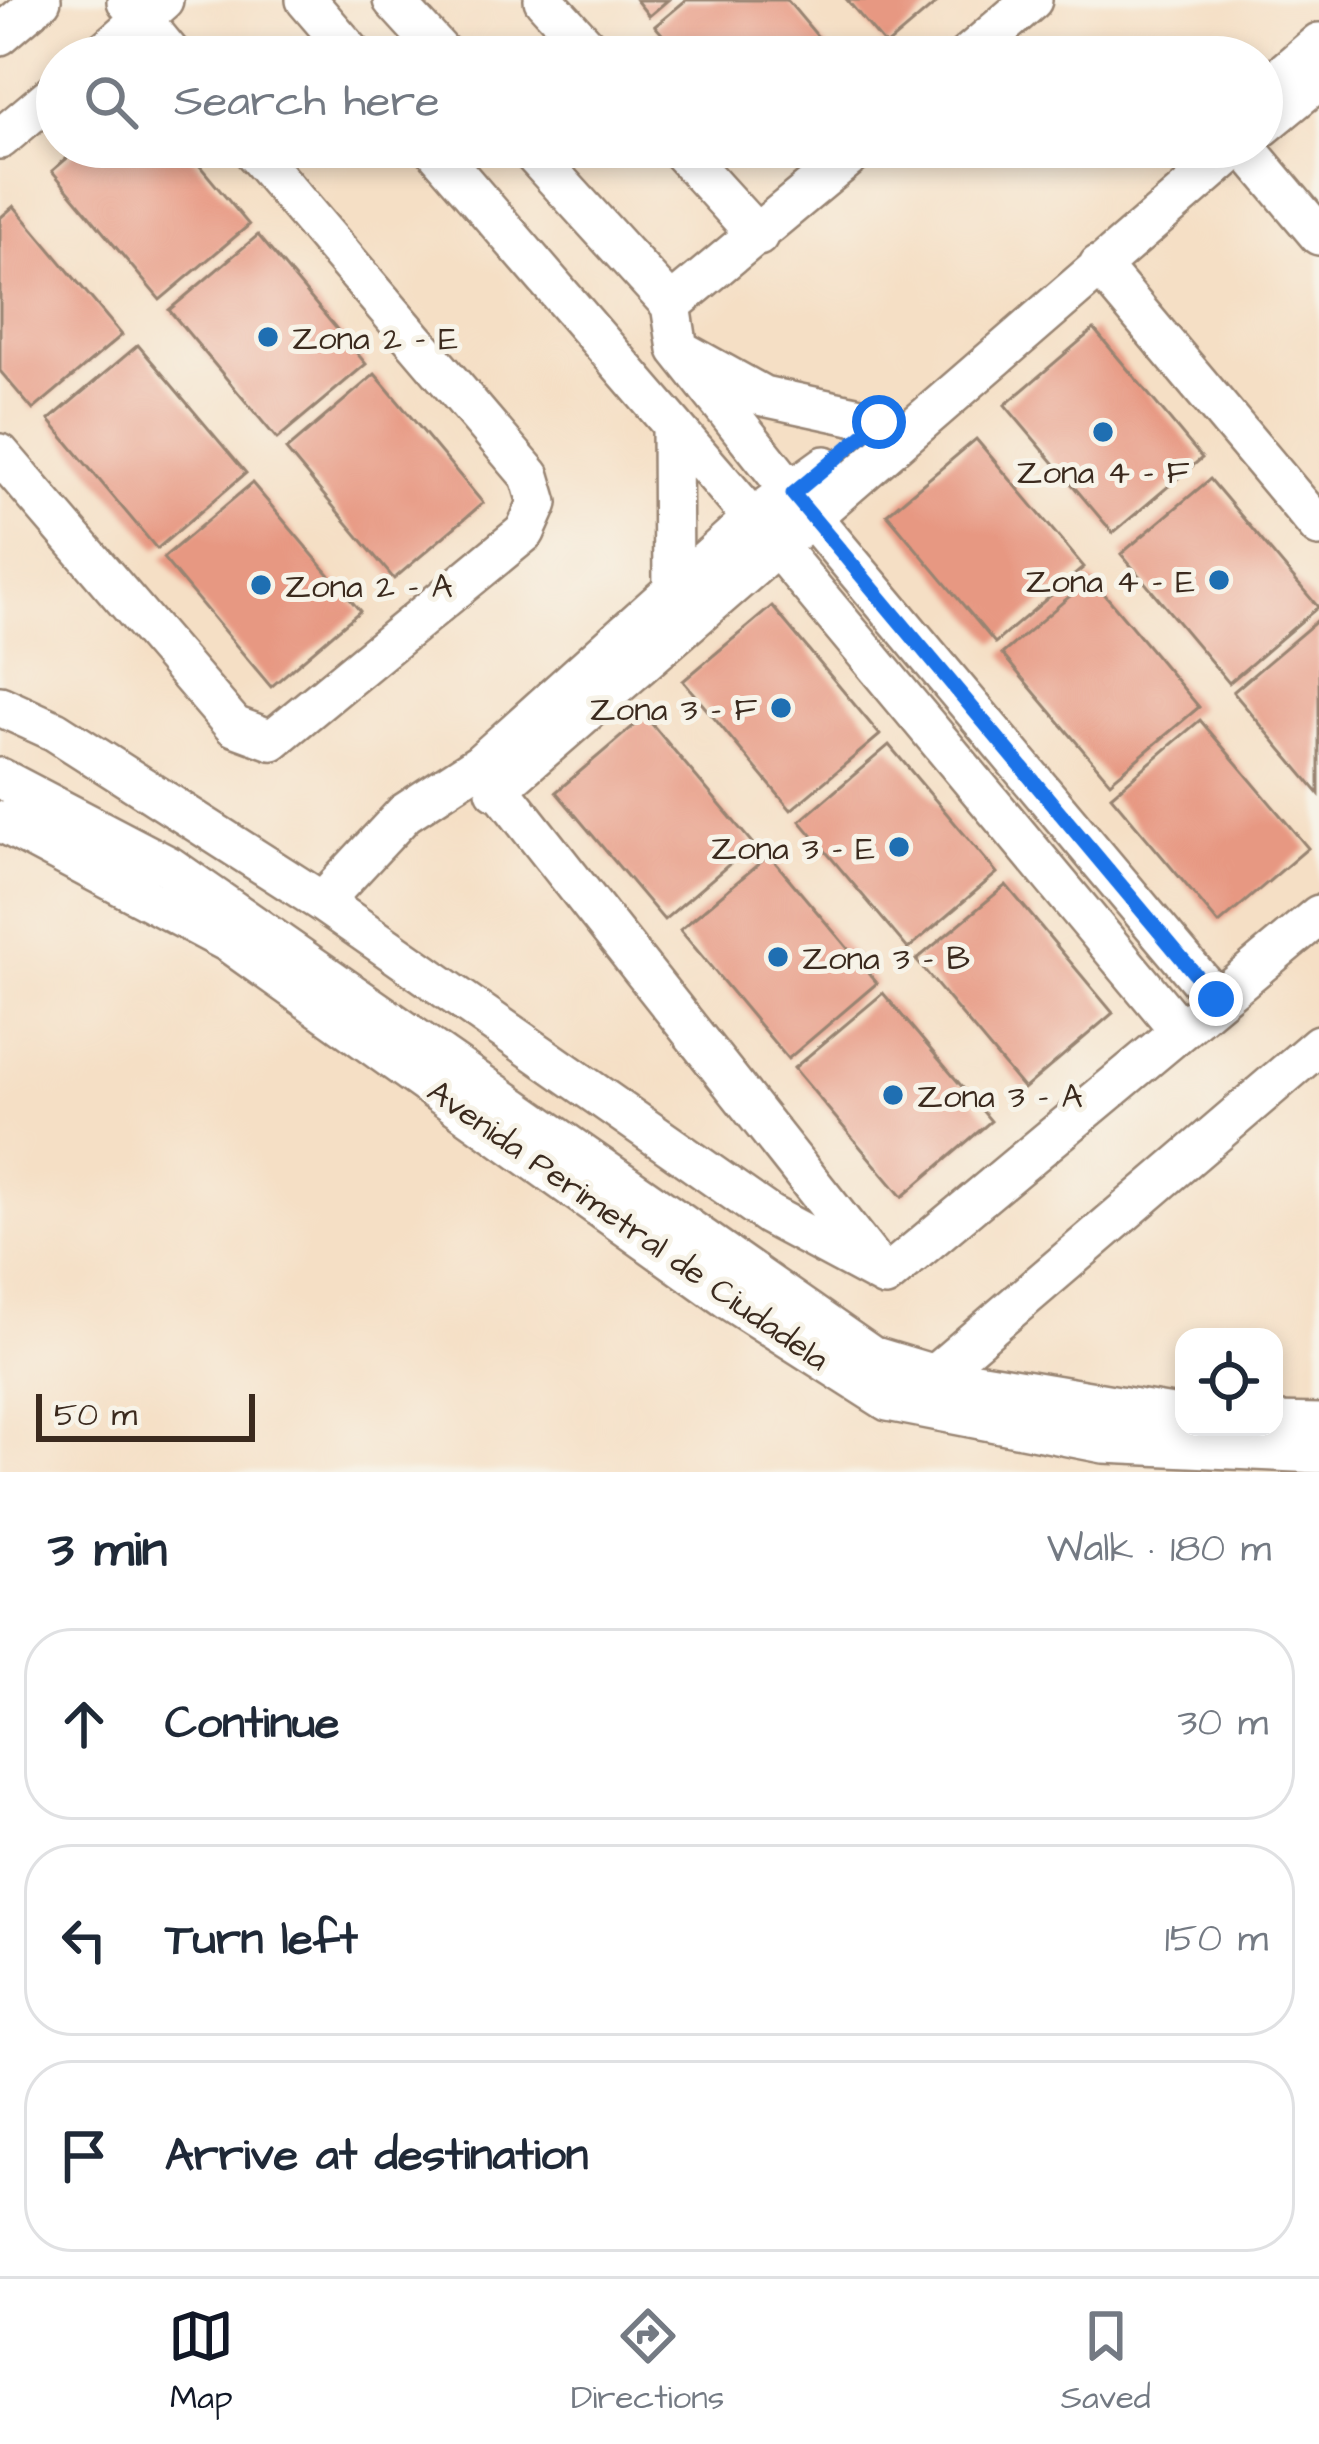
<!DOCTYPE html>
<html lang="en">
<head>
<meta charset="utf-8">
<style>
	:root { --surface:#fff; --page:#f2f2f3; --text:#1f2937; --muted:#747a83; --line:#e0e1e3; --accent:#111827 }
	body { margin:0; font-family:"Architects Daughter",sans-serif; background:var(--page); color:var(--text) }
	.controls { position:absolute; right:36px; bottom:36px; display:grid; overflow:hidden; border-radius:24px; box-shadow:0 6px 18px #0003 }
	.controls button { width:108px; height:108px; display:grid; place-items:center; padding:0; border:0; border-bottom:3px solid var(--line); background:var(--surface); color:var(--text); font:60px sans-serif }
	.scale { position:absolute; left:36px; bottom:30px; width:219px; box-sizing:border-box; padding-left:12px; border:6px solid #3b2a1e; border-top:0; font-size:33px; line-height:42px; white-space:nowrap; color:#3b2a1e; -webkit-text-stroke:9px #f7f3e8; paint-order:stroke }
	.stop { position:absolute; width:36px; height:36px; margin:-27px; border:9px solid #1a73e8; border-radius:50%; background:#fff }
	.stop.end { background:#1a73e8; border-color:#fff; box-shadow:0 3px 12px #0008 }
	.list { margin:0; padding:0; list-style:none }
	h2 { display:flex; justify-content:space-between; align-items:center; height:156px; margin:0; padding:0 48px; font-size:51px }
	h2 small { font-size:39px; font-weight:400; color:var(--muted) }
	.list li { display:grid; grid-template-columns:78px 1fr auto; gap:36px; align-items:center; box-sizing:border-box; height:192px; margin:0 24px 24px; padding:0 24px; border:3px solid var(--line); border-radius:48px }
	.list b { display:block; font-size:45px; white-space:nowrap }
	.list em { font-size:39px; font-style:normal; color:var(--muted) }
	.icon { flex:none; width:66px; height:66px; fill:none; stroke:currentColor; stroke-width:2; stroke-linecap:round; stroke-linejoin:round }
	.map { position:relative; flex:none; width:1319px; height:1472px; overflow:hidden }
	.search { position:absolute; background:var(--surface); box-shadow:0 6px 18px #0003; left:36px; right:36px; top:36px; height:132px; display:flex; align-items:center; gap:30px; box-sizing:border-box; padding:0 42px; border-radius:66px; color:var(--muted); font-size:45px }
	.sheet { height:804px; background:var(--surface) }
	nav { display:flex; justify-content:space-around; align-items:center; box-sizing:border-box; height:168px; border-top:3px solid var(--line); background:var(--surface); font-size:33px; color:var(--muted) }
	nav a { display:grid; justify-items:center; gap:6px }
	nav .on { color:var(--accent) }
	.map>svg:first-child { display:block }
</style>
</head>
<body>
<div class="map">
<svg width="1319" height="1472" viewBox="0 0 1319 1472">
	<rect width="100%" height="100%" fill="#f7f3e8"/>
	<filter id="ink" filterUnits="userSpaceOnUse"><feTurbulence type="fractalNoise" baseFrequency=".00833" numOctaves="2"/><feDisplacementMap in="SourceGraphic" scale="24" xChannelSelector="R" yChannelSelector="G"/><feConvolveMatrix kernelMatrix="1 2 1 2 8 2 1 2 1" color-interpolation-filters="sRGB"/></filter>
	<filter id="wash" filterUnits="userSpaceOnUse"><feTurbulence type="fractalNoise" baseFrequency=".004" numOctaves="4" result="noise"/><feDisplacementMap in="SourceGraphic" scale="48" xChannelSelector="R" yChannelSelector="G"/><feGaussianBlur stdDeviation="2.7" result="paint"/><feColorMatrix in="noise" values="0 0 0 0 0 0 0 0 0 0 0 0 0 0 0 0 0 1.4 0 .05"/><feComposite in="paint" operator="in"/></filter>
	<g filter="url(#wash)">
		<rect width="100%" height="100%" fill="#f5dfc5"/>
		<g id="blocks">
			<path fill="#e79882" d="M636 0H668L649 16Z
				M686 0H787L835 57H682L655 26Z
				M847 0H940L886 46Z
				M80 147H184L249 225 160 300 52 171Z
				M14 206 122 335 33 410 0 371V218Z
				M258 235 366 364 277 439 169 310Z
				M1094 329 1202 458 1113 533 1005 405Z
				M138 345 246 473 157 549 49 420Z
				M375 374 483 503 394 579 286 450Z
				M976 439 1084 567 995 643 887 514Z
				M1210 479 1318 607 1229 683 1121 554Z
				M252 483 360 611 271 687 163 558Z
				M1091 578 1199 707 1110 782 1002 654Z
				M772 606 880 735 791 810 683 681Z
				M1319 619V794L1233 692Z
				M645 716 753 844 664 920 556 792Z
				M1200 720 1308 848 1219 924 1111 796Z
				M889 745 997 873 908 949 800 821Z
				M769 855 877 983 788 1059 680 930Z
				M1006 885 1113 1013 1024 1089 916 960Z
				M883 993 991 1121 902 1197 794 1068Z"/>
		</g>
	</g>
	<g filter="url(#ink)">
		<use href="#blocks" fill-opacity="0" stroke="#988472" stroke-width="3"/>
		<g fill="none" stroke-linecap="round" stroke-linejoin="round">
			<g stroke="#988472" stroke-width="44">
				<path id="minor" d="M306 0 355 57
					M393 0 445 57
					M544 0 596 57
					M127 1 173 57
					M0 35 41 0
					M98 57 163 0
					M966 57 1032 0
					M1262 92 1319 43
					M1262 127 1319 80
					M0 139 57 91
					M433 147 775 544 1179 1029
					M527 147 671 305 678 349 763 396 879 421
					M677 147 758 236
					M1245 147 1319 235
					M1099 265 1319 527
					M671 305 861 147
					M678 349 809 514 1216 999
					M672 426 673 590
					M0 454 234 726 272 740 525 532 538 503 530 476 250 147
					M0 706 55 731 322 902 769 1215 885 1277 1319 915
					M480 764 753 518 825 466
					M0 778 170 867 871 1356 934 1375 1184 1417
					M496 790 1238 147
					M0 821 228 942 731 1301 888 1401 1104 1443 1319 1453
					M322 902 405 813 480 764 878 1268
					M934 1375 1319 1045
					M1274 1423 1319 1424"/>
			</g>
			<use href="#minor" stroke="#fff" stroke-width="39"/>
		</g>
	</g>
	<g fill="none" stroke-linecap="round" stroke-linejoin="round" filter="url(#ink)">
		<path stroke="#1a73e8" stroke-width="15" d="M879 422 793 494 1216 999"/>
	</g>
	<g fill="#1f6fb2" stroke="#f7f3e8" stroke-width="4.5">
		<circle cx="268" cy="337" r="12"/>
		<circle cx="1103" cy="432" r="12"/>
		<circle cx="1219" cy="580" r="12"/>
		<circle cx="261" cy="585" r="12"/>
		<circle cx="781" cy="708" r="12"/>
		<circle cx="899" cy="847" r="12"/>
		<circle cx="778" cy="957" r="12"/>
		<circle cx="893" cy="1095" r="12"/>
	</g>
	<g text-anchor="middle" stroke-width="10" stroke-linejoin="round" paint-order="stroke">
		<g font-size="33" fill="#3b2a1e" stroke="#f7f3e8" text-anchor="start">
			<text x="292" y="349">Zona 2 - E</text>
			<text x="1103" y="483" text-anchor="middle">Zona 4 - F</text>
			<text x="1195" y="592" text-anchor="end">Zona 4 - E</text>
			<text x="285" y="597">Zona 2 - A</text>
			<text x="757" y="720" text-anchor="end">Zona 3 - F</text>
			<text x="875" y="859" text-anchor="end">Zona 3 - E</text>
			<text x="802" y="969">Zona 3 - B</text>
			<text x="917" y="1107">Zona 3 - A</text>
		</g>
		<g font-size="33" fill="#3b2a1e" stroke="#f7f3e8">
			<text transform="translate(629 1224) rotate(35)" y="12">Avenida Perimetral de Ciudadela</text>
		</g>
	</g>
</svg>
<div class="controls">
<button><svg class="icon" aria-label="locate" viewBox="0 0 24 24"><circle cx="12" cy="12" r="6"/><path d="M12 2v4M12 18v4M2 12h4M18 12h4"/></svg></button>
</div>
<div class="scale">50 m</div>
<div class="stop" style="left:879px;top:422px"></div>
<div class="stop end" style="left:1216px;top:999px"></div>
<div class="search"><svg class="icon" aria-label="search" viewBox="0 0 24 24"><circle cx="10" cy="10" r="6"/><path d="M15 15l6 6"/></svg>Search here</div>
</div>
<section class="sheet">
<h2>3 min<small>Walk · 180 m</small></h2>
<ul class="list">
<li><svg class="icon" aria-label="ahead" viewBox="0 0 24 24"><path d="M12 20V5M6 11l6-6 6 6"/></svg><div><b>Continue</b></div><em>30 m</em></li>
<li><svg class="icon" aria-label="left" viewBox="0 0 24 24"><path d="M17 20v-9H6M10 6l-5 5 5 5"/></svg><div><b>Turn left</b></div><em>150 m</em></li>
<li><svg class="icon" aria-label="arrive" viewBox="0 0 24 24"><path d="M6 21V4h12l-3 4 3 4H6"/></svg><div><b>Arrive at destination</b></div></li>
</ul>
</section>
<nav>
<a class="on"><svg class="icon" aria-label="map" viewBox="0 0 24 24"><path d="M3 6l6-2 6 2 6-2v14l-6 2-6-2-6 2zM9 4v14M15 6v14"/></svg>Map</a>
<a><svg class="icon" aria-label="directions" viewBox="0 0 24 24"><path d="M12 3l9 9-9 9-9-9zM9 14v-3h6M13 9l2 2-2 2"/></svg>Directions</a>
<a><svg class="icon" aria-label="saved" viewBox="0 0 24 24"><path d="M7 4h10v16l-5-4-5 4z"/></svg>Saved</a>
</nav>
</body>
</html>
